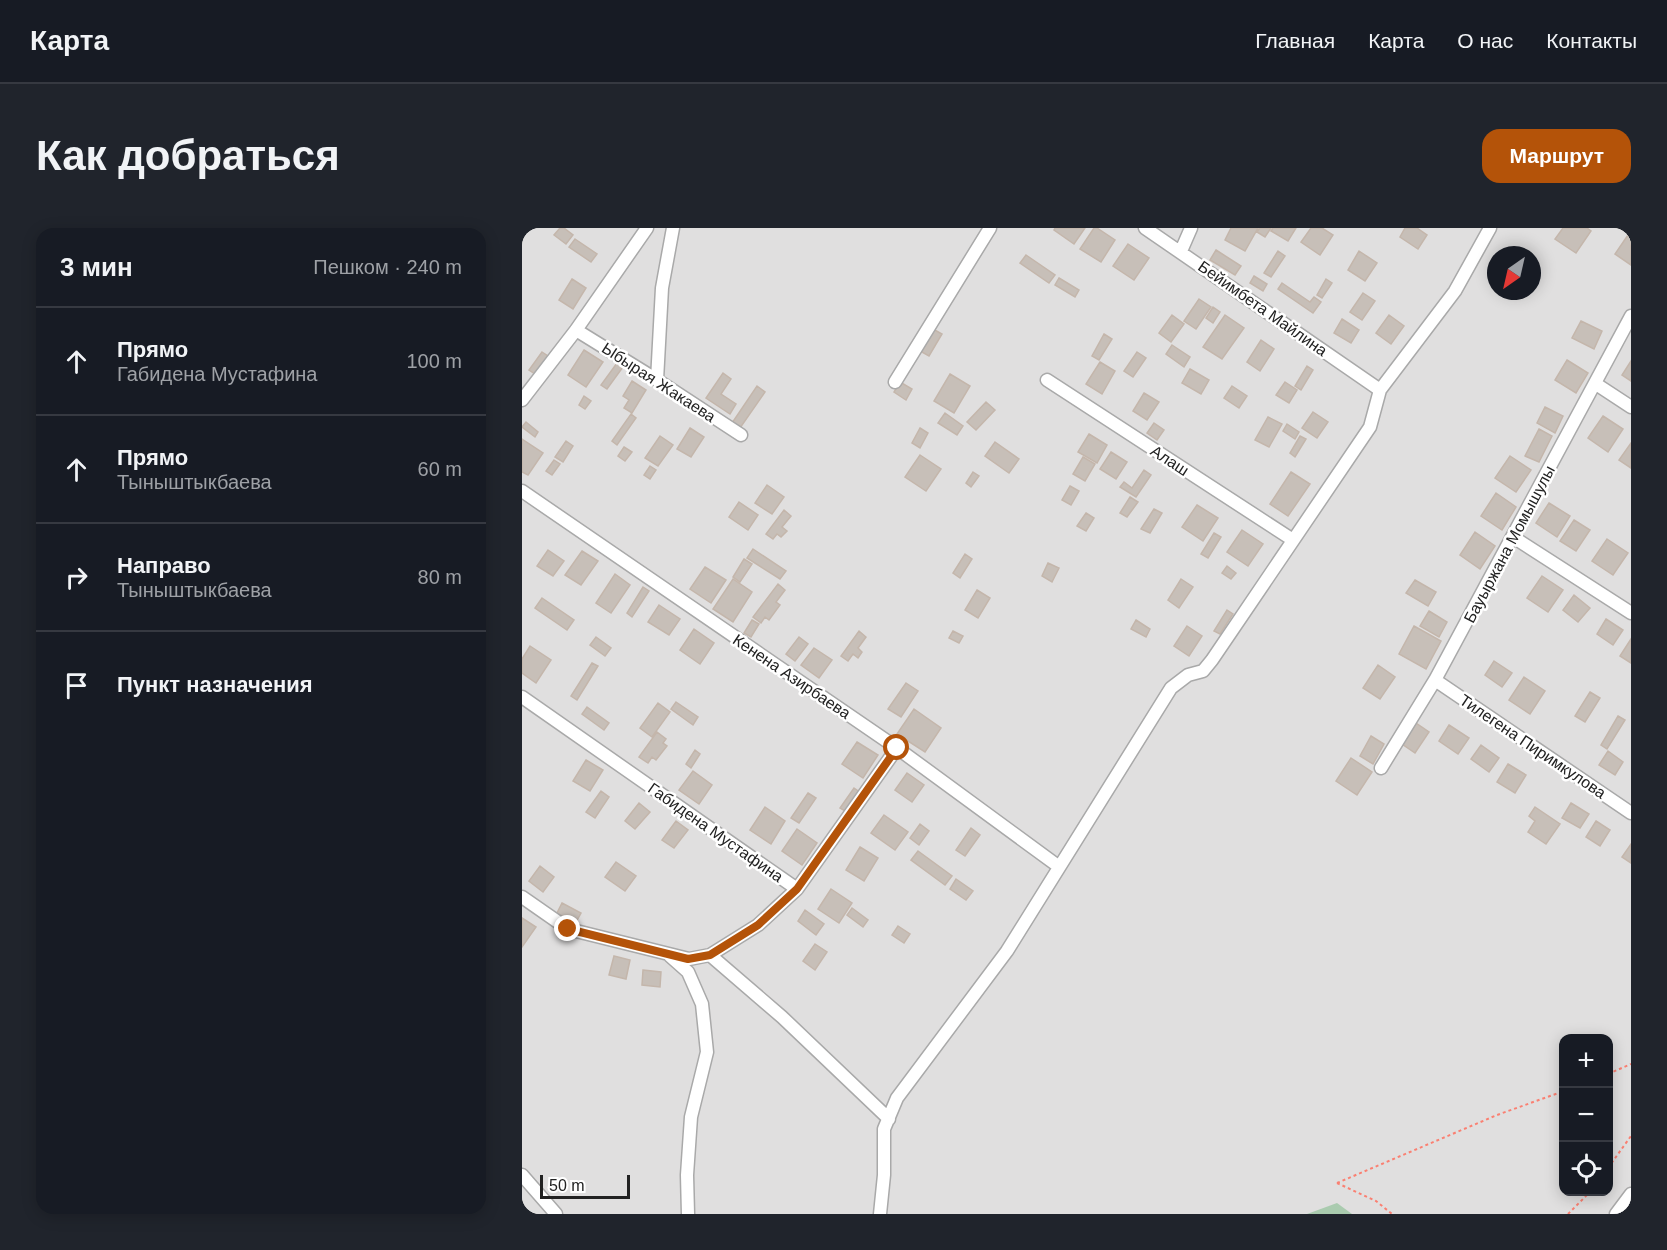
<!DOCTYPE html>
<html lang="ru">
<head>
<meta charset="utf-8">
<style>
	:root { --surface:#171b24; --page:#20242c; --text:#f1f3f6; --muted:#9ea1a6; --line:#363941; --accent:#b45309 }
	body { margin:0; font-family:Helvetica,sans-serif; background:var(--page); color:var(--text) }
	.controls { position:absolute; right:18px; bottom:18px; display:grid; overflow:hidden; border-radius:12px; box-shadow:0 3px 15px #0003 }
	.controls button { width:54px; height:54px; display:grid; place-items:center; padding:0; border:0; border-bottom:2px solid var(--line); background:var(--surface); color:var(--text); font:30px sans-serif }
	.compass { position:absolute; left:965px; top:18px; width:54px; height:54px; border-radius:50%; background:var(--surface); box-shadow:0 3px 15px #0003; rotate:214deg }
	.scale { position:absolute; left:18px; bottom:15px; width:90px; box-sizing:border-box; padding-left:6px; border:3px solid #222; border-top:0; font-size:16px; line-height:21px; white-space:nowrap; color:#222; -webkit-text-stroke:4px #fff; paint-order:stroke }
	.stop { position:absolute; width:18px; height:18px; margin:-14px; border:4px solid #b45309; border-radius:50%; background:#fff }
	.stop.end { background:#b45309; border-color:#fff; box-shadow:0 2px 6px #0008 }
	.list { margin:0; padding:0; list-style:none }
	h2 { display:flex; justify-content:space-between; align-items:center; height:78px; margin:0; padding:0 24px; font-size:26px }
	h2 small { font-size:20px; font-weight:400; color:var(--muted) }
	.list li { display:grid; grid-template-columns:39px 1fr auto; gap:18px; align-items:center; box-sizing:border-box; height:108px; padding:0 24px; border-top:2px solid var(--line) }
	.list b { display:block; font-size:22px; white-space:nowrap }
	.list p { margin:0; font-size:20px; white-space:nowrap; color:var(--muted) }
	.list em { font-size:20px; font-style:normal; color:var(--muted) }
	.icon { flex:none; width:33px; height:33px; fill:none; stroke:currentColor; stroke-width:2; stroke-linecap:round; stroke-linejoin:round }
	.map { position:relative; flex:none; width:1109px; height:986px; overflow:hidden; border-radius:18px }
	header { display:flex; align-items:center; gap:36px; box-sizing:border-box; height:84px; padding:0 30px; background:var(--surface); border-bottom:2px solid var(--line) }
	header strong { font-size:28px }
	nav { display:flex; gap:33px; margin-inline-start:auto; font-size:21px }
	.intro { display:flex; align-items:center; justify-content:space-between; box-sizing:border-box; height:144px; padding:0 36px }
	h1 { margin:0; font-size:42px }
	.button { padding:15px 27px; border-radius:18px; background:var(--accent); color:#fff; font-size:21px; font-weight:700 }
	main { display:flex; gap:36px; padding:0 36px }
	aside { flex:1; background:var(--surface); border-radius:18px; box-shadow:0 3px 15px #0003 }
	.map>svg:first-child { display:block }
</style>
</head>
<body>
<header>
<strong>Карта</strong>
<nav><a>Главная</a><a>Карта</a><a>О нас</a><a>Контакты</a></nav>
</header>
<div class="intro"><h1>Как добраться</h1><a class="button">Маршрут</a></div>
<main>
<aside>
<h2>3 мин<small>Пешком · 240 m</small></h2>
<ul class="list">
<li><svg class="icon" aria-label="ahead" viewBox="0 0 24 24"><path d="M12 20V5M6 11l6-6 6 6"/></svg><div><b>Прямо</b><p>Габидена Мустафина</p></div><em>100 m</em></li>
<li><svg class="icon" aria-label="ahead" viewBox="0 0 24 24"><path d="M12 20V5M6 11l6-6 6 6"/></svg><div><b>Прямо</b><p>Тыныштыкбаева</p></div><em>60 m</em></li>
<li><svg class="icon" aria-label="right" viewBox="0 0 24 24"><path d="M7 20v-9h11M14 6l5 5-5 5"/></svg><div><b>Направо</b><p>Тыныштыкбаева</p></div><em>80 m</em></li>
<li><svg class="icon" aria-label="arrive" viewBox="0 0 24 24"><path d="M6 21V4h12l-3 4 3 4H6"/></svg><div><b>Пункт назначения</b></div></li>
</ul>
</aside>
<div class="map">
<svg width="1109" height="986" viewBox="0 0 1109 986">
	<rect width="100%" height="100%" fill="#f2efe9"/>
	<path fill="#e0dfdf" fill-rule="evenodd" d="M0 0H1109V986H0ZM974 27H1010V63H974ZM1042 810H1086V964H1042Z"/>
	<path fill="#aacbaf" d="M815 975 830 986H785Z"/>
	<path fill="#c7bfb8" stroke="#c4b6ab" stroke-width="1.5" d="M38 0H42L51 7 44 16 32 7Z
		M533 0H563L552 16 532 2Z
		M572 0H575L593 12 579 34 558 21Z
		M709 0H736L723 23 703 12Z
		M738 0H749L743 9 735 4Z
		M751 0H774L766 13 749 3Z
		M789 0H800L811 7 798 27 779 14Z
		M883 0H895L905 7 896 21 878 9Z
		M1041 0H1065L1069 3 1054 25 1033 11Z
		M1108 4H1109V37L1093 26Z
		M53 11 75 26 69 34 47 19Z
		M606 16 627 30 612 52 591 38Z
		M694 22 719 38 713 47 688 32Z
		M756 23 763 28 749 49 742 45Z
		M837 23 855 35 843 53 826 42Z
		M504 27 533 47 527 55 498 35Z
		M732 48 745 56 741 63 728 55Z
		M537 50 557 62 553 69 533 57Z
		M50 51 64 60 51 81 37 72Z
		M804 51 810 55 800 70 795 67Z
		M760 55 788 74 792 69 799 74 791 85 756 61Z
		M841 65 853 73 840 92 828 84Z
		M677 71 689 79 674 101 662 93Z
		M691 79 698 84 691 95 684 90Z
		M650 87 662 96 649 114 637 105Z
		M703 87 722 100 700 131 681 119Z
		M867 87 882 98 869 116 854 105Z
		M820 91 837 102 829 115 812 105Z
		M1059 93 1080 103 1072 121 1050 110Z
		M411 101 420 106 407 128 398 123Z
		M582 106 590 111 577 132 570 128Z
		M739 112 752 121 738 143 725 134Z
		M650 117 668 129 662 139 644 126Z
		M62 122 81 134 64 159 46 147Z
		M20 124 26 128 13 146 7 142Z
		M615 124 624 130 611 149 602 143Z
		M1045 132 1066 145 1054 165 1033 152Z
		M1109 133V153L1100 147Z
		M578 134 593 143 580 166 564 156Z
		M95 135 101 139 85 161 79 157Z
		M785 138 791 142 779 162 773 158Z
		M668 141 687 152 679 166 660 155Z
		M201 145 209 151 199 166 214 176 208 186 184 170Z
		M428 146 448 158 432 185 412 173Z
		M110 153 124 162 110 185 102 180 107 172 101 168Z
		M378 154 390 161 384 172 372 164Z
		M763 154 775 162 767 175 754 167Z
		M235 158 243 164 218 200 210 195Z
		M710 158 725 168 717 180 702 170Z
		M622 165 637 174 625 192 611 183Z
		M62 168 69 173 63 181 57 177Z
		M464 174 473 182 454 202 445 194Z
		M1023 179 1041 188 1033 205 1015 195Z
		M791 184 806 194 795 210 780 200Z
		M423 185 441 198 435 207 416 195Z
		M109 186 114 190 95 217 90 213Z
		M1081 188 1101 201 1086 224 1066 210Z
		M746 189 760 196 747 219 733 212Z
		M4 194 16 204 13 209 0 199Z
		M632 195 642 202 635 212 625 205Z
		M765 196 777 204 773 211 761 203Z
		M168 200 182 209 169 229 155 221Z
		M398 200 406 205 398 220 390 215Z
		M1017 201 1030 208 1017 234 1003 228Z
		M567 206 585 217 575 235 556 224Z
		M138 208 151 217 136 238 123 230Z
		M778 208 784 211 773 229 768 225Z
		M0 211 21 225 6 247 0 244Z
		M44 213 51 218 41 234 33 229Z
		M473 214 497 231 487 245 463 228Z
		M1109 215V240L1097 232Z
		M102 219 110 224 103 233 96 228Z
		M589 224 605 234 594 251 578 241Z
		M398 227 419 241 404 263 383 249Z
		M988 228 1009 242 994 264 973 250Z
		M561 229 573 236 563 253 551 246Z
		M32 232 38 236 30 247 24 243Z
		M128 238 134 242 128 251 122 247Z
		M622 242 629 247 614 269 598 259 602 254 610 260Z
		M451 244 457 248 449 259 444 255Z
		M769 244 788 256 766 288 748 276Z
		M245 257 262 269 250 286 233 275Z
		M548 258 557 263 549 277 540 272Z
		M974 265 994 279 980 302 959 288Z
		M608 269 616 274 605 289 598 285Z
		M217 274 236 287 226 302 207 289Z
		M1027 275 1048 288 1035 309 1014 295Z
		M675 277 696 290 681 313 660 299Z
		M632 281 640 285 628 305 619 301Z
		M262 282 269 288 260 299 265 303 259 309 255 306 251 311 244 306Z
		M564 285 572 290 564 303 555 298Z
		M1052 292 1068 302 1054 323 1038 313Z
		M720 302 741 316 726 338 705 324Z
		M953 304 973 318 958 341 938 327Z
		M692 305 699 309 686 330 679 326Z
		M1085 311 1106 325 1091 347 1070 333Z
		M231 321 264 343 258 351 225 330Z
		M26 322 42 333 31 348 15 338Z
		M60 323 76 333 59 357 43 347Z
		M443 326 450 331 438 350 431 345Z
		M222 331 230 336 218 354 211 349Z
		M526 335 537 340 530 354 520 348Z
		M705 338 714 345 709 351 700 345Z
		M183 339 204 352 189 375 168 361Z
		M93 346 108 357 89 385 74 375Z
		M1020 348 1041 362 1026 384 1005 370Z
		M211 351 230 364 211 394 191 381Z
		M659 351 671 359 657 380 646 372Z
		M893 352 914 364 906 378 884 365Z
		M256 356 263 362 254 374 258 377 247 392 243 389 239 395 231 389Z
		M121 359 127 363 110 389 105 385Z
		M455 362 468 370 456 390 443 382Z
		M1052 367 1068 380 1056 394 1041 382Z
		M20 370 52 392 45 402 13 380Z
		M137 377 158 391 147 407 126 394Z
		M705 382 711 386 698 406 692 403Z
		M907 383 925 394 917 409 898 398Z
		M1084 391 1101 402 1091 417 1075 406Z
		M230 392 237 396 229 409 222 405Z
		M614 392 628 401 624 409 609 401Z
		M665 398 680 408 667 428 652 418Z
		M892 398 919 413 904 441 877 426Z
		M172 401 192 415 178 436 158 422Z
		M337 403 344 409 336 420 340 424 336 430 331 426 326 433 319 428Z
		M431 403 441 408 437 415 427 410Z
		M74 409 89 420 83 428 68 417Z
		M277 409 286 416 273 433 264 426Z
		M1109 411V435L1098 428Z
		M8 418 29 432 14 455 0 445V431Z
		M292 420 310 432 297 450 279 437Z
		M972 433 990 445 980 459 963 447Z
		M70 435 76 438 55 472 49 468Z
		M856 437 873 449 858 471 841 460Z
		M1002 449 1023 463 1008 486 987 472Z
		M384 455 396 463 379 489 366 481Z
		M1068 464 1078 470 1063 494 1053 488Z
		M154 474 176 489 171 497 149 481Z
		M136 475 148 484 130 509 118 500Z
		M65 479 87 495 82 502 60 486Z
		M392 481 419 500 403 524 375 506Z
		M1096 488 1103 492 1085 521 1079 517Z
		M894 495 907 504 893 525 880 516Z
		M927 497 947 510 936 526 917 513Z
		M135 504 144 511 141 515 145 518 134 532 130 529 126 535 117 529Z
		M849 508 862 516 851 536 838 528Z
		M335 514 356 527 341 550 320 536Z
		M959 517 977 530 967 544 949 531Z
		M173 522 178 526 169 540 164 536Z
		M1086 523 1101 534 1093 547 1077 537Z
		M829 530 850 544 835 567 814 553Z
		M64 532 81 542 68 563 51 553Z
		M986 536 1004 547 993 565 975 554Z
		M171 543 190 557 177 576 157 562Z
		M385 545 402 557 390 574 373 562Z
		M332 560 339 565 325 584 318 580Z
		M79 563 87 569 73 590 64 584Z
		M286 565 294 570 277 595 269 590Z
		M117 575 128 584 113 601 103 593Z
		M1049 575 1067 586 1058 600 1040 590Z
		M243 579 263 593 249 616 228 602Z
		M1013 579 1038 596 1024 616 1006 604 1013 593 1007 588Z
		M362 587 386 604 373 622 349 605Z
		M154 593 166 602 152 620 140 612Z
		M1074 593 1088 602 1078 618 1064 609Z
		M398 596 407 603 397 617 388 610Z
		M449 600 458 607 443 628 434 622Z
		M275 601 295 615 280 637 260 623Z
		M1109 616V635L1100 629Z
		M338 619 356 630 342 653 324 642Z
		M396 623 430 648 423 657 389 632Z
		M94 634 114 648 103 663 83 649Z
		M18 638 32 649 21 664 7 653Z
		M434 651 451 663 444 672 428 661Z
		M309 661 330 675 317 695 296 681Z
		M40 675 59 685 53 696 35 685Z
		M330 680 346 692 341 699 325 687Z
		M283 682 302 696 294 707 276 693Z
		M0 690 14 699 0 719Z
		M376 698 388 706 382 715 370 707Z
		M293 716 305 724 293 742 281 733Z
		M92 728 108 732 104 751 87 747Z
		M121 742 139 744 138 759 120 757Z"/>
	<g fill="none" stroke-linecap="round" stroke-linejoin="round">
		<g stroke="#a9a9a9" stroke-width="15">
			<path id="street" d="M623 0 858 162
				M659 23 669 0
				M54 102 135 152 219 207
				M135 152 140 60 151 0
				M525 152 771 312
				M373 154 468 0
				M1074 156 1109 179
				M0 172 54 102 125 0
				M0 263 375 520 536 638
				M991 309 1109 385
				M913 452 1109 585
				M0 469 275 661 375 520
				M859 540 913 452 1109 88
				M0 669 46 701 167 731 188 727 236 697 275 661
				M188 727 260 789 367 891
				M148 728 166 744 180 776 185 824 169 889 165 947 166 986
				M0 947 34 986
				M358 986 362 947V901L375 870 485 723 649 460 666 447 681 443 690 432 848 199 858 162 933 63 968 0
				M1094 986 1109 966"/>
		</g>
		<path stroke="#fa8072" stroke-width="2" stroke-dasharray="3 3" stroke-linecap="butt" d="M1086 846 1109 836
			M1086 940 1109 908
			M815 955 975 887 1042 863
			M815 955 854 973 870 986
			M1046 986 1068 964"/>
		<use href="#street" stroke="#fff" stroke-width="12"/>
	</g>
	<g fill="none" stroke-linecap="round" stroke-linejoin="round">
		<path stroke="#b45309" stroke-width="8" d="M46 701 166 731 188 727 236 697 275 661 375 520"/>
	</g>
	<g text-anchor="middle" stroke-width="5" stroke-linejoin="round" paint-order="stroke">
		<g font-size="16" fill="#222" stroke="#fff">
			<text transform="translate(741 80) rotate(35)" y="6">Бейимбета Майлина</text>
			<text transform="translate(137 154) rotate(33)" y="6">Ыбырая Жакаева</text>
			<text transform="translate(648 232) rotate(33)" y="6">Алаш</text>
			<text transform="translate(987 316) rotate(-62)" y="6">Бауыржана Момышулы</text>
			<text transform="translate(270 448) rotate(34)" y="6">Кенена Азирбаева</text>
			<text transform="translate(1011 518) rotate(34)" y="6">Тилегена Пиримкулова</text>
			<text transform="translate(194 604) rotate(35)" y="6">Габидена Мустафина</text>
		</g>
	</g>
</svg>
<div class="controls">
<button>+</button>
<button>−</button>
<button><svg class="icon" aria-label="locate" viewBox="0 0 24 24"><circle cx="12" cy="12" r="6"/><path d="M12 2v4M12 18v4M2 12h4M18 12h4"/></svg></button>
</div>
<svg class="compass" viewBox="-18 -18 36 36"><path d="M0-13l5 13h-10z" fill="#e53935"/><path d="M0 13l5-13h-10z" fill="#9ea1a6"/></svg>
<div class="scale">50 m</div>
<div class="stop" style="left:375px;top:520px"></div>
<div class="stop end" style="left:46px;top:701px"></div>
</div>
</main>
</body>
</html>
